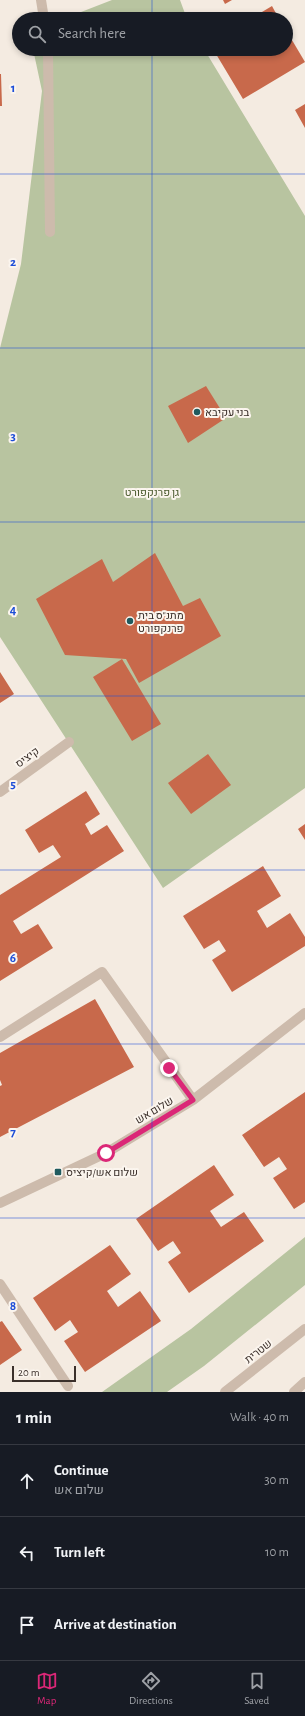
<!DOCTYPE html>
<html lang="en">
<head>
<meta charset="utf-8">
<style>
	:root { --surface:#171b24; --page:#20242c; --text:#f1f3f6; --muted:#9ea1a6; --line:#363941; --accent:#db2777 }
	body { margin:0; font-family:"Alegreya Sans",Heebo,sans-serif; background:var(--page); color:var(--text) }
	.scale { position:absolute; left:12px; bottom:10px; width:64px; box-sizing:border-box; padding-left:4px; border:2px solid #3b302b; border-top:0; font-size:11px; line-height:14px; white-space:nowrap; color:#3b302b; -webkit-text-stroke:3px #fbf5ee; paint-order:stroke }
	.stop { position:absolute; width:12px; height:12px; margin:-9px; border:3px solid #db2777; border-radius:50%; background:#fff }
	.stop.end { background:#db2777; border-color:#fff; box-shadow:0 1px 4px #0008 }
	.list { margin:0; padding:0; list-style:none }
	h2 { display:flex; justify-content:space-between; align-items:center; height:52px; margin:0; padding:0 16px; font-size:17px }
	h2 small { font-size:13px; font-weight:400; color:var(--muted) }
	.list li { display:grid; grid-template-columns:26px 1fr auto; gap:12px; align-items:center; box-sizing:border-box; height:72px; padding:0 16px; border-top:1px solid var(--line) }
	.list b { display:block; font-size:15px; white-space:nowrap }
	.list p { margin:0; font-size:13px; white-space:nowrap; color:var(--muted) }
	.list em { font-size:13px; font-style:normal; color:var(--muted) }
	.icon { flex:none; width:22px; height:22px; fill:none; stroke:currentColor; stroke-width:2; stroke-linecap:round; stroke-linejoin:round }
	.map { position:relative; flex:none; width:305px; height:1392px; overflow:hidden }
	.search { position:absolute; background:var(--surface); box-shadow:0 2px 6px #0003; left:12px; right:12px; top:12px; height:44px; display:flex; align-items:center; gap:10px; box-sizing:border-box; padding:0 14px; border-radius:22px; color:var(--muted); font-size:15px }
	.sheet { height:268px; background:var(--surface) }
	nav { display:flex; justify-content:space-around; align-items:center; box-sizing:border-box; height:56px; border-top:1px solid var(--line); background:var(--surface); font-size:11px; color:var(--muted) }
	nav a { display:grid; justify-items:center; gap:2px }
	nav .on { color:var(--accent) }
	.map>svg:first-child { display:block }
</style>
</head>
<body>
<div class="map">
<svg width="305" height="1392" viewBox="0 0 305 1392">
	<rect width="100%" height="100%" fill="#f4ebe1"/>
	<path fill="#b8c4a0" d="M112 0H180L187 19H63Z
		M33 49H204L305 216V788L163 888 0 637V348L21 264 42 91Z
		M305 1237V1285L204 1366 167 1392H102L191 1329Z"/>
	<path fill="#c8694b" d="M223 0H232L225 4Z
		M272 6 279 19H250Z
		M286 30 305 62 243 99 213 49H286Z
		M0 74H1L2 106H0Z
		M305 104V128L295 110Z
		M206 386 226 418 188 443 168 406Z
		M155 553 183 606 200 598 221 636 139 683 126 659 65 655 36 599 102 559 113 582Z
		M122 659 161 724 132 741 93 677Z
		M0 672 14 694 0 703Z
		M208 754 231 785 191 814 168 783Z
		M86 791 100 814 85 824 91 835 107 825 124 851 13 921 21 934 38 924 53 948 0 981V895L61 857 53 845 39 853 25 830Z
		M305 824V840L298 829Z
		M263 866 281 896 257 911 267 928 290 913 305 937V946L232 992 212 960 226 951 219 940 204 949 183 916Z
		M95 999 134 1067 0 1137V1086L2 1085 0 1080V1053Z
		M305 1092V1202L294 1209 273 1178 287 1169 279 1157 264 1167 242 1135Z
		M214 1165 234 1195 210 1211 221 1227 244 1212 264 1241 189 1293 168 1262 181 1253 173 1241 158 1251 136 1219Z
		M110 1245 131 1274 107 1291 118 1307 140 1291 161 1321 85 1372 64 1341 78 1332 70 1320 55 1331 33 1298Z
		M2 1321 22 1350 0 1365V1322Z"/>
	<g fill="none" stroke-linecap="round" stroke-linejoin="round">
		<path stroke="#cdbbac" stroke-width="10" d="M41 0 44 19
			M48 49 50 232
			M0 792 69 742
			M0 1037 102 972 193 1100
			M0 1203 106 1153 193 1100 305 1013
			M0 1284 68 1386
			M225 1392 305 1329
			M294 1392 305 1382"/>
	</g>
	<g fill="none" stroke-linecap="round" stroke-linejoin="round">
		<path stroke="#db2777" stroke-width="5" d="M106 1153 193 1100 169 1068"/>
	</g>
	<path fill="none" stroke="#1d4ed8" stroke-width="1" stroke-opacity="0.55" d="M152 0V19M152 49V1392M0 174H305M0 348H305M0 522H305M0 696H305M0 870H305M0 1044H305M0 1218H305"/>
	<g fill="#1f5a5e" stroke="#fbf5ee" stroke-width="1.5">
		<circle cx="197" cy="412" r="4"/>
		<circle cx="130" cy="621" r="4"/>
		<rect x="54" y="1168" width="8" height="8" rx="2"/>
	</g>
	<g text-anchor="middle" stroke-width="4" stroke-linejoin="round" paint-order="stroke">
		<g font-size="11" fill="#3b302b" stroke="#fbf5ee" text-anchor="start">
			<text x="205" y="416">בני עקיבא</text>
			<text x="138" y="619">מתנ"ס בית<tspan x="138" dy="13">פרנקפורט</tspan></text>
			<text x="66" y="1176">שלום אש/קיציס</text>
		</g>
		<g font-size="11" fill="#4a5a2e" stroke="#fbf5ee">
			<text x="152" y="496">גן פרנקפורט</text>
		</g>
		<g font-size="11" fill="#3b302b" stroke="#fbf5ee">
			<text transform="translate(27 757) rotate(-36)" y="4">קיציס</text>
			<text transform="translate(154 1110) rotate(-31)" y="4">שלום אש</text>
			<text transform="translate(258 1351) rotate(-38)" y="4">שטרית</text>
		</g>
	</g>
	<g font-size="13" text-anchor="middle" font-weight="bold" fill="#1d4ed8" stroke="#fbf5ee" stroke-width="4" stroke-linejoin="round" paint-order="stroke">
		<text x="13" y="92">1</text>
		<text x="13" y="266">2</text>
		<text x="13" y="440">3</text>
		<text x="13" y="614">4</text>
		<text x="13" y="788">5</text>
		<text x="13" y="962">6</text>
		<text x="13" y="1136">7</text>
		<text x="13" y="1310">8</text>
	</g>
</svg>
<div class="scale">20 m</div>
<div class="stop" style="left:106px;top:1153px"></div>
<div class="stop end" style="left:169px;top:1068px"></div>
<div class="search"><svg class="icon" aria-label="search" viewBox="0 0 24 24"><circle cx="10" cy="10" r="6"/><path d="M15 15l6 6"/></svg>Search here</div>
</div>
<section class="sheet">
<h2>1 min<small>Walk · 40 m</small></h2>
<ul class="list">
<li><svg class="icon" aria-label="ahead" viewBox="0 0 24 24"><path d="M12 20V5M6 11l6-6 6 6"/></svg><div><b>Continue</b><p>שלום אש</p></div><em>30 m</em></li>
<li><svg class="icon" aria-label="left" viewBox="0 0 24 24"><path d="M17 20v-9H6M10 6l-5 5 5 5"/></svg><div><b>Turn left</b></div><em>10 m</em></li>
<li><svg class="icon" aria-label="arrive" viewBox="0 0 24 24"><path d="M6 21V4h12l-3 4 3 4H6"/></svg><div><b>Arrive at destination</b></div></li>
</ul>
</section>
<nav>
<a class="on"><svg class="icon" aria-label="map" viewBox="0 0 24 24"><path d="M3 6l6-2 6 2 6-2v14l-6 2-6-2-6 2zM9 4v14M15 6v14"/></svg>Map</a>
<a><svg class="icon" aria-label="directions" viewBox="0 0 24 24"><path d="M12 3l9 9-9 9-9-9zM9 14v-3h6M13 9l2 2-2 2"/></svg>Directions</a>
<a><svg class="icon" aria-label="saved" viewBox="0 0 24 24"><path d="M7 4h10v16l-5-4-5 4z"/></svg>Saved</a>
</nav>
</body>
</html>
